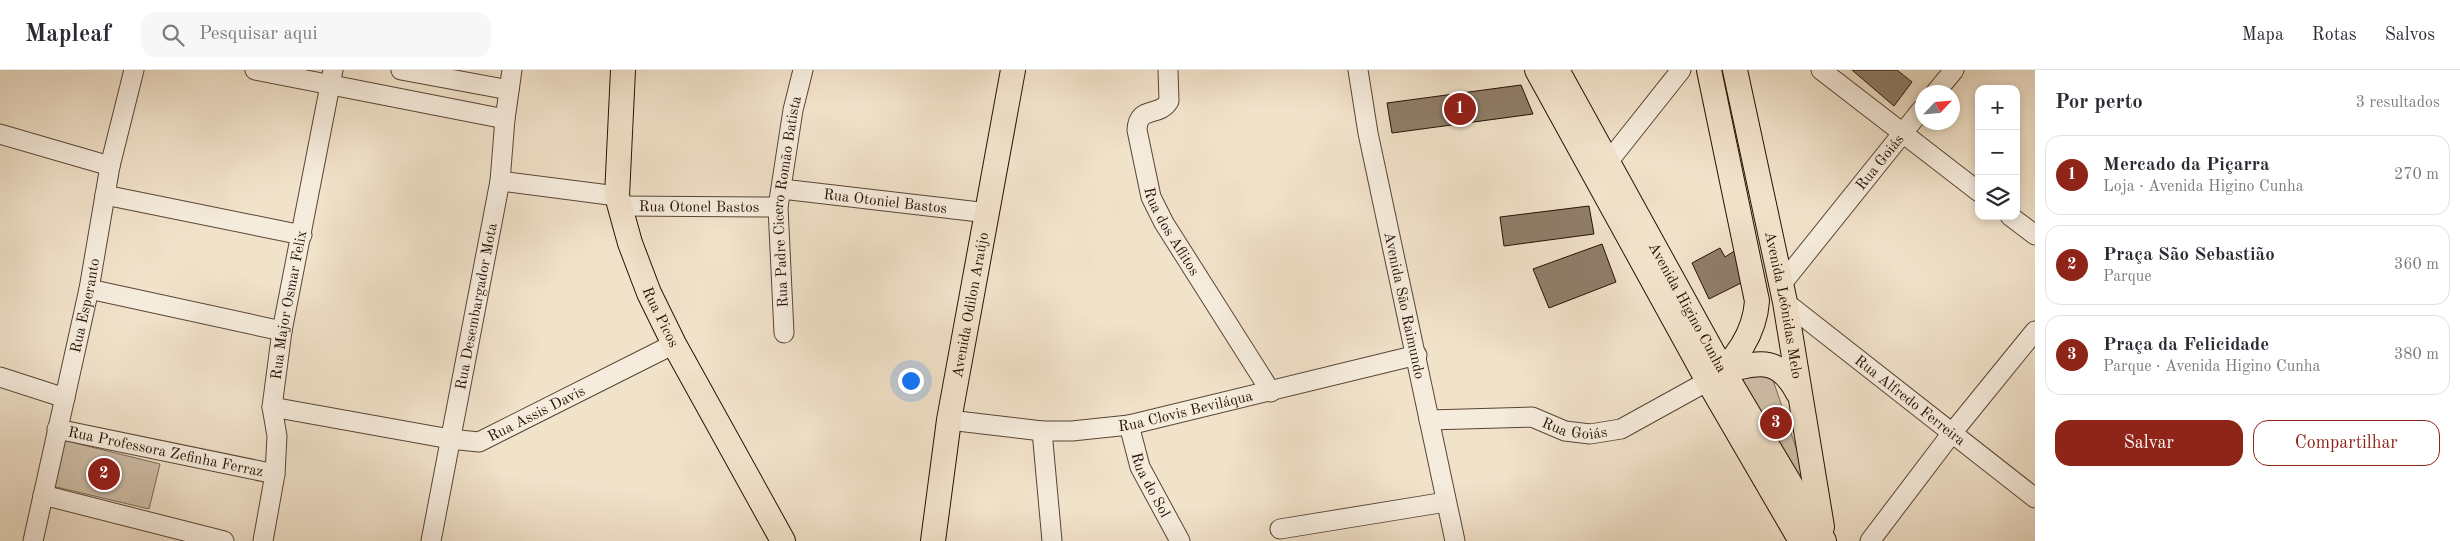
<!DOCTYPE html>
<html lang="pt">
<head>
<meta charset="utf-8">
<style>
	:root { --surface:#fff; --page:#f7f7f7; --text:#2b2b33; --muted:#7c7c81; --line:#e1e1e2; --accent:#8f2418 }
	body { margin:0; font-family:"Old Standard TT",serif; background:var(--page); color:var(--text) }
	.controls { position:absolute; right:15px; top:15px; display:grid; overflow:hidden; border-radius:10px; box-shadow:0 2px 8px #0003 }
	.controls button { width:45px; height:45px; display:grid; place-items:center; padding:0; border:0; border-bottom:1px solid var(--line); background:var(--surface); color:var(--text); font:25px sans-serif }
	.compass { position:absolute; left:1915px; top:15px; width:45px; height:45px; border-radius:50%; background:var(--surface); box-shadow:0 2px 8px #0003; rotate:64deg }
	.you { position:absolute; left:910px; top:310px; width:18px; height:18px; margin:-12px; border:4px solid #fff; border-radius:50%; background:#1a73e8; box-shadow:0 0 0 8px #1a73e833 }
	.badge { display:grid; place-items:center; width:32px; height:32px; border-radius:50%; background:var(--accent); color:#fff; font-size:16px; font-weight:700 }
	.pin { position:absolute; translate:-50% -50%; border:2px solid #fff; box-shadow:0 1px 5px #0006 }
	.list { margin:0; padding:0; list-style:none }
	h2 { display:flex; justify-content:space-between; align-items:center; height:65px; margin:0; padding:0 20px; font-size:21px }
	h2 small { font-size:16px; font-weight:400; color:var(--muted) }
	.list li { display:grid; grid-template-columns:32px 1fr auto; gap:15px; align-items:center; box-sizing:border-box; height:80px; margin:0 10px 10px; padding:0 10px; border:1px solid var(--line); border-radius:15px }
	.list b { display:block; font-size:19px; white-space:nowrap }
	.list p { margin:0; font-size:16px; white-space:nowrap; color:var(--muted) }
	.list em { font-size:16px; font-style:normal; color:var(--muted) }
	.actions { display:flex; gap:10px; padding:15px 20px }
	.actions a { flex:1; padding:11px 0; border:1px solid var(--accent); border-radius:15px; text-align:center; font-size:18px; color:var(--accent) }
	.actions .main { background:var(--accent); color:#fff }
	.icon { flex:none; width:28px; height:28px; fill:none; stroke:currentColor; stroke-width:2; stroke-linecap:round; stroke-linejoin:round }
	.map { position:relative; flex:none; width:2035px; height:471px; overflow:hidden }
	header { display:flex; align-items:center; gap:30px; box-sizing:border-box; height:70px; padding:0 25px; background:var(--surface); border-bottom:1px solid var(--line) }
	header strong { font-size:24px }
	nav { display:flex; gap:28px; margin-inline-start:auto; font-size:18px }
	.search { width:350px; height:45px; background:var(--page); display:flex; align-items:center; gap:12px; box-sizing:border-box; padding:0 18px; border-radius:15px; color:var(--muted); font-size:19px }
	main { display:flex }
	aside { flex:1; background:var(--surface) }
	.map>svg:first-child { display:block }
</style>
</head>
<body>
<header>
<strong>Mapleaf</strong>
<div class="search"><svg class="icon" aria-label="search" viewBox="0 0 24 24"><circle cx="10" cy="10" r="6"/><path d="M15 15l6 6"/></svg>Pesquisar aqui</div>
<nav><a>Mapa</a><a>Rotas</a><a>Salvos</a></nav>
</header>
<main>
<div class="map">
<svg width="2035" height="471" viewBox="0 0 2035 471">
	<rect width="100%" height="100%" fill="#f1e2ca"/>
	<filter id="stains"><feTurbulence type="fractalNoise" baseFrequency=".004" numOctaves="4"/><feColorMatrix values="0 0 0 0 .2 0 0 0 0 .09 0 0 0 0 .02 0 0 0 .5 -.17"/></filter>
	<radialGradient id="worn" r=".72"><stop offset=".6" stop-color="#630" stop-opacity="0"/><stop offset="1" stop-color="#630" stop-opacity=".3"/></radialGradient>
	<path fill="#cebea8" stroke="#7a6855" d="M1762 305 1773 310 1775 316 1807 410 1803 415 1738 309Z
		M59 369 160 394 149 439 48 415Z"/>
	<path fill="#907e6a" stroke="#261102" d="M1852 0H1897L1912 12 1894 36Z
		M1521 15 1533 44 1392 63 1387 33Z
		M1589 136 1594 164 1504 176 1500 147Z
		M1602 174 1616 212 1549 238 1533 199Z
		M1720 178 1725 187 1736 180 1745 211 1709 229 1692 193Z"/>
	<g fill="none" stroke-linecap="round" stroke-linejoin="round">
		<g stroke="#594534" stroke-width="21">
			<g id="minor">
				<path d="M255 0 505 49"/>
				<path d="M401 0 509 20"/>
				<path id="s1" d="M1168 0 1169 31C1159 48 1138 35 1137 60L1151 127 1164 153 1271 322"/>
				<path id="s2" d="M1358 0 1368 63 1455 471"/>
				<path d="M1821 0 1979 122"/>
				<path d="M1936 22 1954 0"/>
				<path d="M0 64 110 96"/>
				<path d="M1608 92 1681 0"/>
				<path d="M500 111 617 126"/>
				<path id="s3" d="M782 119 988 143"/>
				<path d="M105 125 302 165"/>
				<path id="s4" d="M619 136 778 137"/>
				<path d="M2010 146 2035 165"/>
				<path id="s5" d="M1780 216 1922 39"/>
				<path d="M89 219 282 261"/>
				<path id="s6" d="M1785 232 2035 428"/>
				<path id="s7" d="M784 263 778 137 793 40 803 0"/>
				<path d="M0 307 65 328"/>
				<path id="s8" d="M272 337 450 369 479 372 674 274"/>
				<path id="s9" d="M949 350 1042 361H1072L1129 355 1417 285"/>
				<path id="s10" d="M1429 350 1532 347 1565 361 1590 364 1621 359 1708 311"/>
				<path id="s11" d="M1129 355 1140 397 1180 471"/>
				<path id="s12" d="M57 359 275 404"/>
				<path d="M1042 361 1052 471"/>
				<path d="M43 425 224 471"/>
				<path d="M1280 459 1446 432"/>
				<path id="s13" d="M33 471 89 219 110 96 134 0"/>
				<path id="s14" d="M263 471 275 404 277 366 272 337 282 261 333 0"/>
				<path id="s15" d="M431 471 500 111 505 49 512 0"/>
				<path d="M1870 471 1952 363 2035 261"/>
			</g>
		</g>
		<g stroke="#261102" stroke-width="26">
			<g id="major">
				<path id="s16" d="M623 0 617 126 630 173 649 223 674 274 783 471"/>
				<path d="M1537 0 1708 311 1801 471"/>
				<path id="s17" d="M1557 0 1723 301 1824 471"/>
				<path d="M1709 0 1757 231C1755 262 1736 292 1711 309"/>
				<path id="s18" d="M1735 0 1785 232 1822 457"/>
				<path d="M1723 301C1759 293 1778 285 1798 323"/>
				<path id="s19" d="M933 471 949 350 1013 0"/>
			</g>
		</g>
		<use href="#minor" stroke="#f6ecdd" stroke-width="19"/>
		<use href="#major" stroke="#f1e2ca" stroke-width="24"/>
	</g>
	<g text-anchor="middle" stroke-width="4" stroke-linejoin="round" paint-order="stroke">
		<g font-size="15" fill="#261102" stroke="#f6ecdd">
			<text dy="5" stroke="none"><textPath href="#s5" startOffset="159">Rua Goiás</textPath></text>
			<text dy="5" stroke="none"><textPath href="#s7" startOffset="132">Rua Padre Cicero Romão Batista</textPath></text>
			<text dy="5" stroke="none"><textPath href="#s3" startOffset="104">Rua Otoniel Bastos</textPath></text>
			<text dy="5" stroke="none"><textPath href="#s4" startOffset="80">Rua Otonel Bastos</textPath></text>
			<text dy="5" stroke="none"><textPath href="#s1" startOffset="186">Rua dos Aflitos</textPath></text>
			<text dy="5" stroke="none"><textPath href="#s14" startOffset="239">Rua Major Osmar Felix</textPath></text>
			<text dy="5" stroke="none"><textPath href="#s19" startOffset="239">Avenida Odilon Araújo</textPath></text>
			<text dy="5" stroke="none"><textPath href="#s18" startOffset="240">Avenida Leônidas Melo</textPath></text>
			<text dy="5" stroke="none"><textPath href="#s13" startOffset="241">Rua Esperanto</textPath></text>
			<text dy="5" stroke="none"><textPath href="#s15" startOffset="239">Rua Desembargador Mota</textPath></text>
			<text dy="5" stroke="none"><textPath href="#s2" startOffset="240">Avenida São Raimundo</textPath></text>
			<text dy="5" stroke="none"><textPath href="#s17" startOffset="271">Avenida Higino Cunha</textPath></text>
			<text dy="5" stroke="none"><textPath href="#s16" startOffset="255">Rua Picos</textPath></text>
			<text dy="5" stroke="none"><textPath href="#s6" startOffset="159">Rua Alfredo Ferreira</textPath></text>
			<text dy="5" stroke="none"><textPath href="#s9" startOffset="239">Rua Clovis Beviláqua</textPath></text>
			<text dy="5" stroke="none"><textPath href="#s8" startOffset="274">Rua Assis Davis</textPath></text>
			<text dy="5" stroke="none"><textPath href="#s10" startOffset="148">Rua Goiás</textPath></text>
			<text dy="5" stroke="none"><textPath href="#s12" startOffset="111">Rua Professora Zefinha Ferraz</textPath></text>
			<text dy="5" stroke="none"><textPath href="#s11" startOffset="64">Rua do Sol</textPath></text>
		</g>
	</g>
	<rect width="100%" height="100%" filter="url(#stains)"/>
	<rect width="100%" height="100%" fill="url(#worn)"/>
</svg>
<div class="controls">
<button>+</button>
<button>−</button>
<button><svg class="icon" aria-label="layers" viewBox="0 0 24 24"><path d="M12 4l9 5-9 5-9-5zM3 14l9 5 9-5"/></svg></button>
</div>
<svg class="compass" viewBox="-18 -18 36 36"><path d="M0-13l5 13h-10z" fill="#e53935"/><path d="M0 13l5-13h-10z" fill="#7c7c81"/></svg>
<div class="you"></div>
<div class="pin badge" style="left:1460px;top:39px">1</div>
<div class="pin badge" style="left:104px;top:404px">2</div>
<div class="pin badge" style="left:1776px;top:353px">3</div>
</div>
<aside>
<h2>Por perto<small>3 resultados</small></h2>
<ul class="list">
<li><span class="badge">1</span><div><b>Mercado da Piçarra</b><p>Loja · Avenida Higino Cunha</p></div><em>270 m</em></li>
<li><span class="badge">2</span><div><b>Praça São Sebastião</b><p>Parque</p></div><em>360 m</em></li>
<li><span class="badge">3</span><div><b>Praça da Felicidade</b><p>Parque · Avenida Higino Cunha</p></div><em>380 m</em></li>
</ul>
<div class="actions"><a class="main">Salvar</a><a>Compartilhar</a></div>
</aside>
</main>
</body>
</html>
